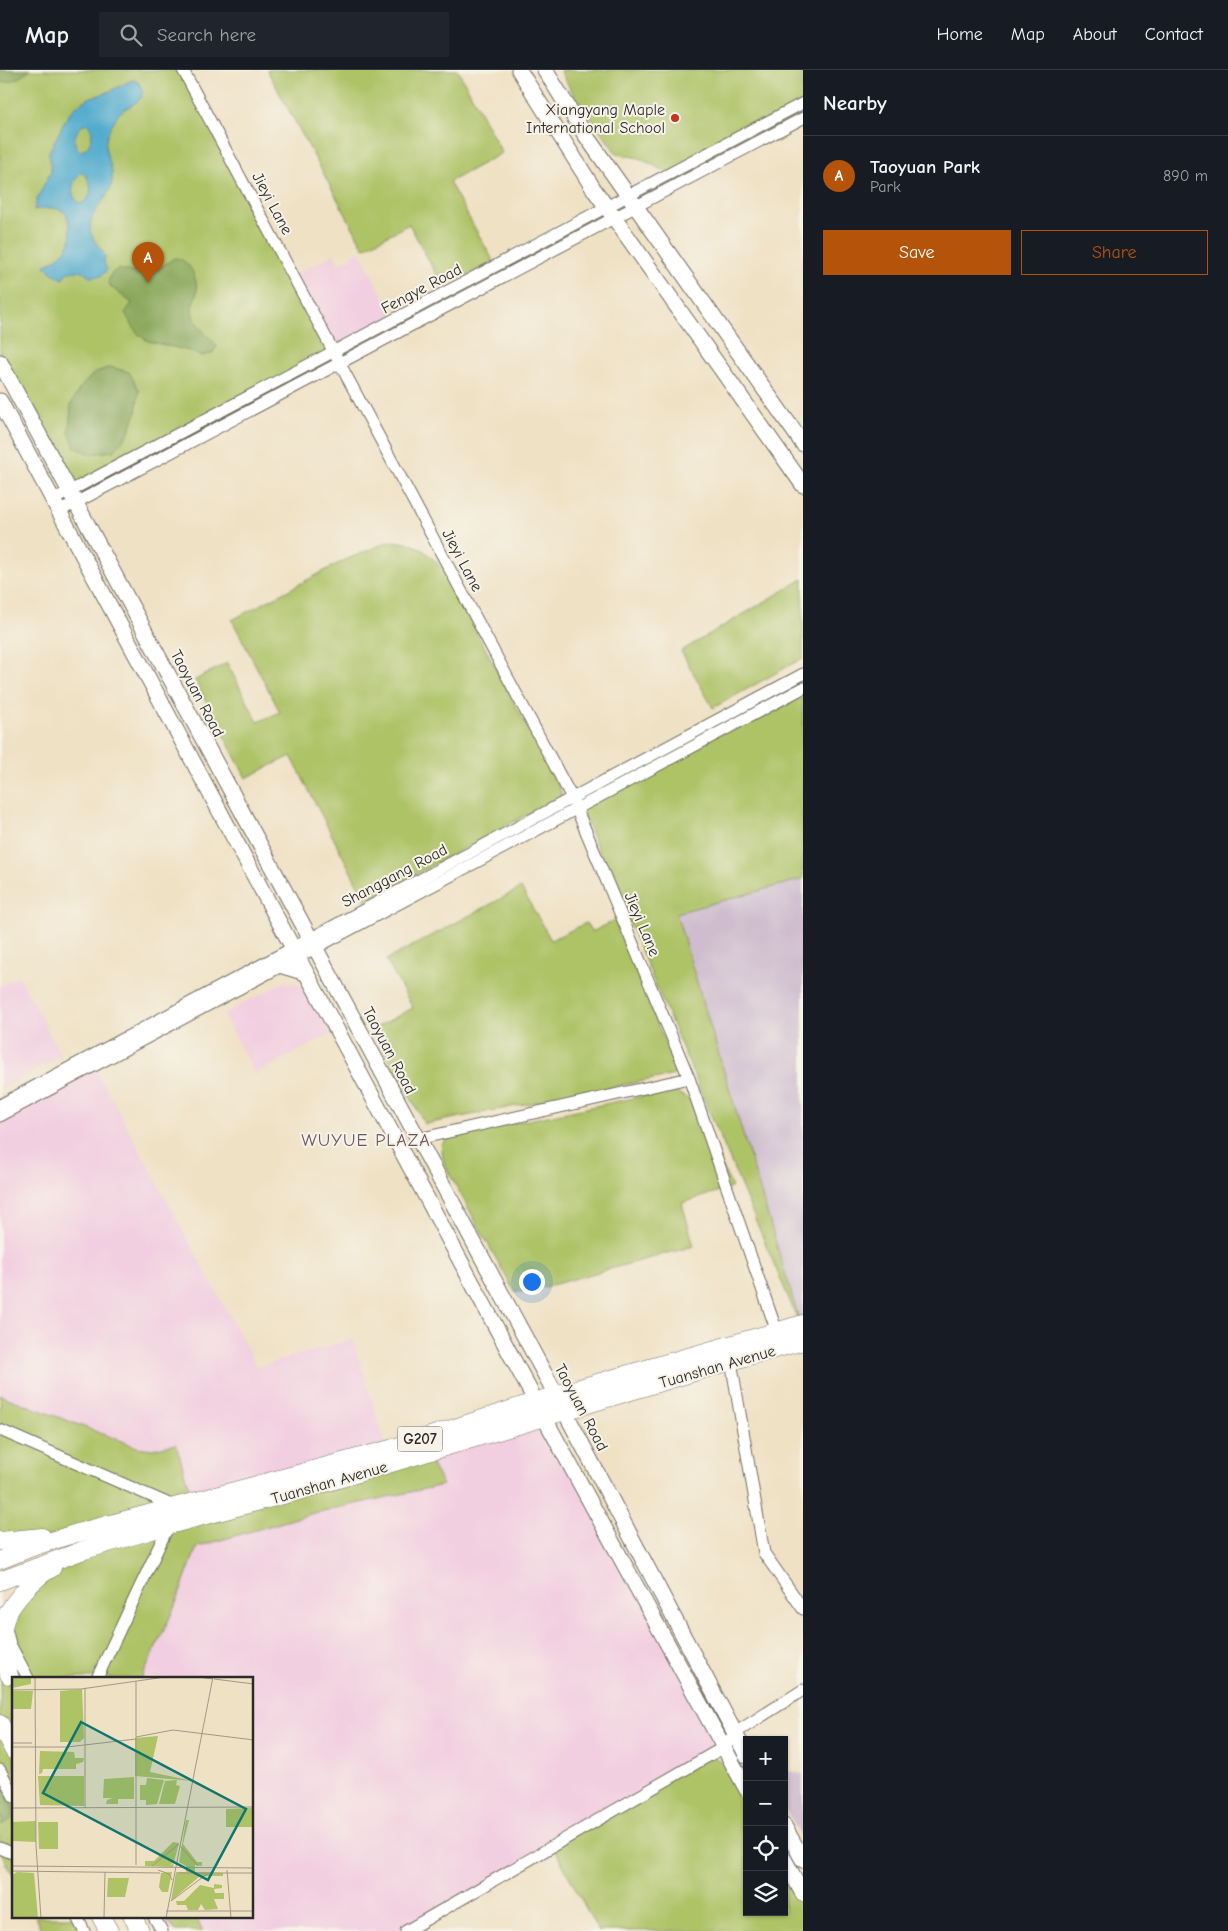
<!DOCTYPE html>
<html lang="en">
<head>
<meta charset="utf-8">
<style>
	:root { --surface:#171b24; --page:#20242c; --text:#f1f3f6; --muted:#9ea1a6; --line:#363941; --accent:#b45309 }
	body { margin:0; font-family:"Comic Neue",sans-serif; background:var(--page); color:var(--text) }
	.controls { position:absolute; right:15px; bottom:15px; display:grid; overflow:hidden; border-radius:0px; box-shadow:0 1px 4px #0004 }
	.controls button { width:45px; height:45px; display:grid; place-items:center; padding:0; border:0; border-bottom:1px solid var(--line); background:var(--surface); color:var(--text); font:25px sans-serif }
	.you { position:absolute; left:531px; top:1211px; width:18px; height:18px; margin:-12px; border:4px solid #fff; border-radius:50%; background:#1a73e8; box-shadow:0 0 0 8px #1a73e833 }
	.badge { display:grid; place-items:center; width:32px; height:32px; border-radius:50%; background:var(--accent); color:#fff; font-size:16px; font-weight:700 }
	.pin { position:absolute; translate:-50% -41px; filter:drop-shadow(0 1px 2px #0008) }
	.pin::after { content:''; position:absolute; top:26px; width:18px; height:15px; background:inherit; clip-path:polygon(0 0,100% 0,50% 100%) }
	.list { margin:0; padding:0; list-style:none }
	h2 { display:flex; justify-content:space-between; align-items:center; height:65px; margin:0; padding:0 20px; font-size:21px }
	h2 small { font-size:16px; font-weight:400; color:var(--muted) }
	.list li { display:grid; grid-template-columns:32px 1fr auto; gap:15px; align-items:center; box-sizing:border-box; height:80px; padding:0 20px; border-top:1px solid var(--line) }
	.list b { display:block; font-size:19px; white-space:nowrap }
	.list p { margin:0; font-size:16px; white-space:nowrap; color:var(--muted) }
	.list em { font-size:16px; font-style:normal; color:var(--muted) }
	.actions { display:flex; gap:10px; padding:15px 20px }
	.actions a { flex:1; padding:11px 0; border:1px solid var(--accent); border-radius:0px; text-align:center; font-size:18px; color:var(--accent) }
	.actions .main { background:var(--accent); color:#fff }
	.icon { flex:none; width:28px; height:28px; fill:none; stroke:currentColor; stroke-width:2; stroke-linecap:round; stroke-linejoin:round }
	.map { position:relative; flex:none; width:803px; height:1861px; overflow:hidden }
	header { display:flex; align-items:center; gap:30px; box-sizing:border-box; height:70px; padding:0 25px; background:var(--surface); border-bottom:1px solid var(--line) }
	header strong { font-size:24px }
	nav { display:flex; gap:28px; margin-inline-start:auto; font-size:18px }
	.search { width:350px; height:45px; background:var(--page); display:flex; align-items:center; gap:12px; box-sizing:border-box; padding:0 18px; border-radius:0px; color:var(--muted); font-size:19px }
	main { display:flex }
	aside { flex:1; background:var(--surface) }
	.map>svg:first-child { display:block }
</style>
</head>
<body>
<header>
<strong>Map</strong>
<div class="search"><svg class="icon" aria-label="search" viewBox="0 0 24 24"><circle cx="10" cy="10" r="6"/><path d="M15 15l6 6"/></svg>Search here</div>
<nav><a>Home</a><a>Map</a><a>About</a><a>Contact</a></nav>
</header>
<main>
<div class="map">
<svg width="803" height="1861" viewBox="0 0 803 1861">
	<rect width="100%" height="100%" fill="#f7f3e8"/>
	<filter id="ink" filterUnits="userSpaceOnUse"><feTurbulence type="fractalNoise" baseFrequency=".02" numOctaves="2"/><feDisplacementMap in="SourceGraphic" scale="10" xChannelSelector="R" yChannelSelector="G"/><feConvolveMatrix kernelMatrix="1 2 1 2 8 2 1 2 1" color-interpolation-filters="sRGB"/></filter>
	<filter id="wash" filterUnits="userSpaceOnUse"><feTurbulence type="fractalNoise" baseFrequency=".0096" numOctaves="4" result="noise"/><feDisplacementMap in="SourceGraphic" scale="20" xChannelSelector="R" yChannelSelector="G"/><feGaussianBlur stdDeviation="1.12" result="paint"/><feColorMatrix in="noise" values="0 0 0 0 0 0 0 0 0 0 0 0 0 0 0 0 0 1.4 0 .05"/><feComposite in="paint" operator="in"/></filter>
	<g filter="url(#wash)">
		<rect width="100%" height="100%" fill="#efe1c4"/>
		<path fill="#f2cfe0" d="M359 181 395 249 334 282 293 206 334 184 338 193 352 189 351 186Z
			M19 906 61 986 0 1019V916Z
			M284 912 297 914 307 918 331 964 255 1004 223 944Z
			M94 996 257 1297 353 1269 387 1380 176 1437 0 1360V1046Z
			M544 1347 724 1677 406 1861H162L154 1847H252V1608H97L169 1455Z"/>
		<path fill="#cfbdcf" d="M803 809V1262L676 843Z
			M784 1700 803 1704V1771L784 1736Z"/>
		<path fill="#aec266" stroke="#6c7648" d="M0 0H183L334 282 70 422 0 292Z
			M267 0H458L502 83 449 112 494 192 455 211 449 203 439 209 409 154 364 178Z
			M560 0H803V33L670 104 639 88 617 84 571 20Z
			M390 471C418 473 424 479 443 499L559 717 562 726 366 831 291 686 246 708 195 610 227 593 258 652 280 642 232 550 343 491Z
			M803 509V588L713 638 681 581Z
			M803 612V809L676 843 803 1262 578 732Z
			M521 818 551 870 586 853 592 862 615 850 675 997 674 1005 425 1054 373 959 413 938 386 890Z
			M672 1020 690 1030 732 1117 682 1133 694 1176 548 1216 523 1222 514 1221 444 1094 441 1074 452 1066Z
			M0 1325 137 1377 152 1379 176 1374 193 1432 77 1463 0 1471Z
			M426 1384 443 1415 314 1443 197 1477 175 1536 142 1608H14V1707L6 1711 14 1727V1807L0 1781V1614L24 1601 4 1552 22 1522 81 1481Z
			M711 1685 731 1698 747 1728V1842H784V1799L803 1834V1861H598L553 1776Z
			M35 1847H77L84 1861H42Z
			M170 1847H196L203 1861H176L168 1852Z"/>
		<path fill="#8aa85b" stroke="#5a6a43" d="M0 0H30C21 7 11 14 0 12Z
			M174 188C188 188 196 205 197 219 197 229 189 235 193 245 196 256 209 267 217 276L212 284 201 286 189 281 148 271 137 263 125 243 132 233 111 217 108 213 111 204 118 199 148 206Z
			M110 297 129 302 139 320 136 343 128 364 114 381 89 384 75 377 69 362 71 334 80 318 94 303Z
			M0 1711C9 1727 25 1746 1 1756Z"/>
		<path fill="#51abce" stroke="#3e6b7c" fill-rule="evenodd" d="M132 10 137 11C152 30 133 32 122 41 117 45 114 51 111 57 96 84 118 92 111 116 107 130 90 142 90 156 90 170 100 175 105 187L104 192 107 200 101 206 90 207C83 200 75 200 66 203L63 209 51 202 45 196C70 180 76 173 66 143 55 136 47 138 34 140L37 129 51 101 49 82 69 43 82 32 91 27 104 24ZM86 53C95 60 92 69 87 78L81 81C69 73 76 59 86 53ZM81 103H84C92 114 95 127 80 134 69 125 71 112 81 103Z"/>
	</g>
	<g filter="url(#ink)">
		<g fill="none" stroke-linecap="round" stroke-linejoin="round">
			<g stroke="#706b61" stroke-width="13">
				<path id="minor" d="M183 0 572 728 689 1008
					M53 430 803 33
					M60 441 803 48
					M279 897 309 906
					M0 1035 803 604
					M0 1046 803 618
					M418 1069 689 1008 777 1262
					M731 1291 764 1483 803 1539
					M0 1360 176 1437
					M7 1562 10 1574 28 1608
					M97 1608 169 1455
					M0 1700 14 1727
					M0 1778 14 1784
					M77 1847 84 1861
					M154 1847 162 1861
					M406 1861 724 1677 735 1663 803 1620"/>
			</g>
			<g stroke="#706b61" stroke-width="17">
				<path id="major" d="M519 0 593 118 803 415
					M545 0 584 63 803 374
					M0 292 556 1325 747 1686
					M0 331 544 1347 747 1720
					M784 1756 803 1790
					M784 1789 803 1824"/>
			</g>
			<g stroke="#706b61" stroke-width="19">
				<path id="highway" d="M0 1471 42 1467
					M0 1490 35 1476 77 1463 387 1380 556 1325 803 1254
					M0 1511 81 1481 169 1455 302 1420 731 1291 803 1271
					M9 1605C5 1588 0 1571 4 1554 7 1536 36 1506 52 1498
					M0 1654 14 1681
					M101 1847 109 1861
					M133 1847 140 1861"/>
			</g>
			<use href="#minor" stroke="#fff" stroke-width="11"/>
			<use href="#major" stroke="#fff" stroke-width="15"/>
			<use href="#highway" stroke="#fff" stroke-width="18"/>
		</g>
	</g>
	<circle fill="#c8321e" stroke="#f7f3e8" stroke-width="2" cx="675" cy="48" r="5"/>
	<g text-anchor="middle" stroke-width="4" stroke-linejoin="round" paint-order="stroke">
		<rect fill="#f7f3e8" stroke="#686764" stroke-width="1" x="397.5" y="1356.5" width="45" height="25" rx="4"/>
		<g font-size="15" font-weight="bold" fill="#2b2b2b">
			<text x="420" y="1374">G207</text>
		</g>
		<g font-size="16" fill="#2b2b2b" stroke="#f7f3e8" text-anchor="end">
			<text x="665" y="45">Xiangyang Maple<tspan x="665" dy="18">International School</tspan></text>
		</g>
		<g font-size="16" fill="#2b2b2b" stroke="#f7f3e8">
			<text transform="translate(273 133) rotate(62)" y="6">Jieyi Lane</text>
			<text transform="translate(421 218) rotate(-28)" y="6">Fengye Road</text>
			<text transform="translate(463 490) rotate(62)" y="6">Jieyi Lane</text>
			<text transform="translate(198 623) rotate(62)" y="6">Taoyuan Road</text>
			<text transform="translate(394 805) rotate(-28)" y="6">Shanggang Road</text>
			<text transform="translate(643 854) rotate(67)" y="6">Jieyi Lane</text>
			<text transform="translate(390 980) rotate(62)" y="6">Taoyuan Road</text>
			<text transform="translate(717 1296) rotate(-16)" y="6">Tuanshan Avenue</text>
			<text transform="translate(582 1337) rotate(62)" y="6">Taoyuan Road</text>
			<text transform="translate(329 1412) rotate(-16)" y="6">Tuanshan Avenue</text>
		</g>
		<g font-size="18" letter-spacing="1" fill="#6e5665" stroke="#f7f3e8">
			<text x="366" y="1076">WUYUE PLAZA</text>
		</g>
	</g>
	<g transform="translate(12 1607)">
		<rect width="241" height="241" fill="#efe1c4"/>
		<path d="M0 0H19V7L0 11ZM70 12 72 61 68 65H48V14ZM0 14H21L19 32H1V46ZM146 59 138 95 181 104 123 99V61ZM28 74 62 75 63 81H72L71 85 64 87V92H31L30 96 27 97ZM26 99H72V129L28 128ZM122 100V122H106V127H94L95 123 101 121H91L92 102ZM135 101 152 103 145 127 134 128V123H128V108H134ZM165 103 164 108 168 109 163 127H147L153 104ZM241 131V150H214V132ZM174 143H177L171 167 185 185H190V189L183 188V195L211 196V199H188L159 224 164 195H174V189L167 185ZM24 144V165L1 164 0 145ZM26 145H46V172H27ZM161 165 167 166 162 185 157 189 162 186 161 190 133 189V184H142ZM5 195 22 196 26 241H0V198ZM160 195 156 215H150L147 210 149 196ZM96 201H117L113 220H95ZM202 207 210 208V211L202 212 203 216H212V222H202L206 232 193 233 189 227 186 233H176L174 228H165L164 224H172L188 208 202 211Z" fill="#aec266"/>
		<path fill="none" stroke="#a19887" stroke-width="1" d="M23 0 24 169 29 241M186 0 201 2M202 2 242 7M124 4V188M73 11V131M0 13 69 12 153 0M124 60 161 53 242 63M0 66H20M0 70H55L124 62M0 131 242 130M168 169 186 189M0 189 242 191M140 189 167 167M146 193 157 197 160 203M215 193 219 241M0 194 148 196M167 196H242M159 224 195 197M154 234H242M92 241 93 195M154 241 201 0"/>
		<path fill="#0f766e" fill-opacity="0.15" stroke="#0f766e" stroke-width="2.5" d="M69 45 234 132 196 203 31 116Z"/>
		<rect width="241" height="241" fill="none" stroke="#2b2b2b" stroke-width="2.5"/>
	</g>
</svg>
<div class="controls">
<button>+</button>
<button>−</button>
<button><svg class="icon" aria-label="locate" viewBox="0 0 24 24"><circle cx="12" cy="12" r="6"/><path d="M12 2v4M12 18v4M2 12h4M18 12h4"/></svg></button>
<button><svg class="icon" aria-label="layers" viewBox="0 0 24 24"><path d="M12 4l9 5-9 5-9-5zM3 14l9 5 9-5"/></svg></button>
</div>
<div class="you"></div>
<div class="pin badge" style="left:148px;top:213px">A</div>
</div>
<aside>
<h2>Nearby<small></small></h2>
<ul class="list">
<li><span class="badge">A</span><div><b>Taoyuan Park</b><p>Park</p></div><em>890 m</em></li>
</ul>
<div class="actions"><a class="main">Save</a><a>Share</a></div>
</aside>
</main>
</body>
</html>
